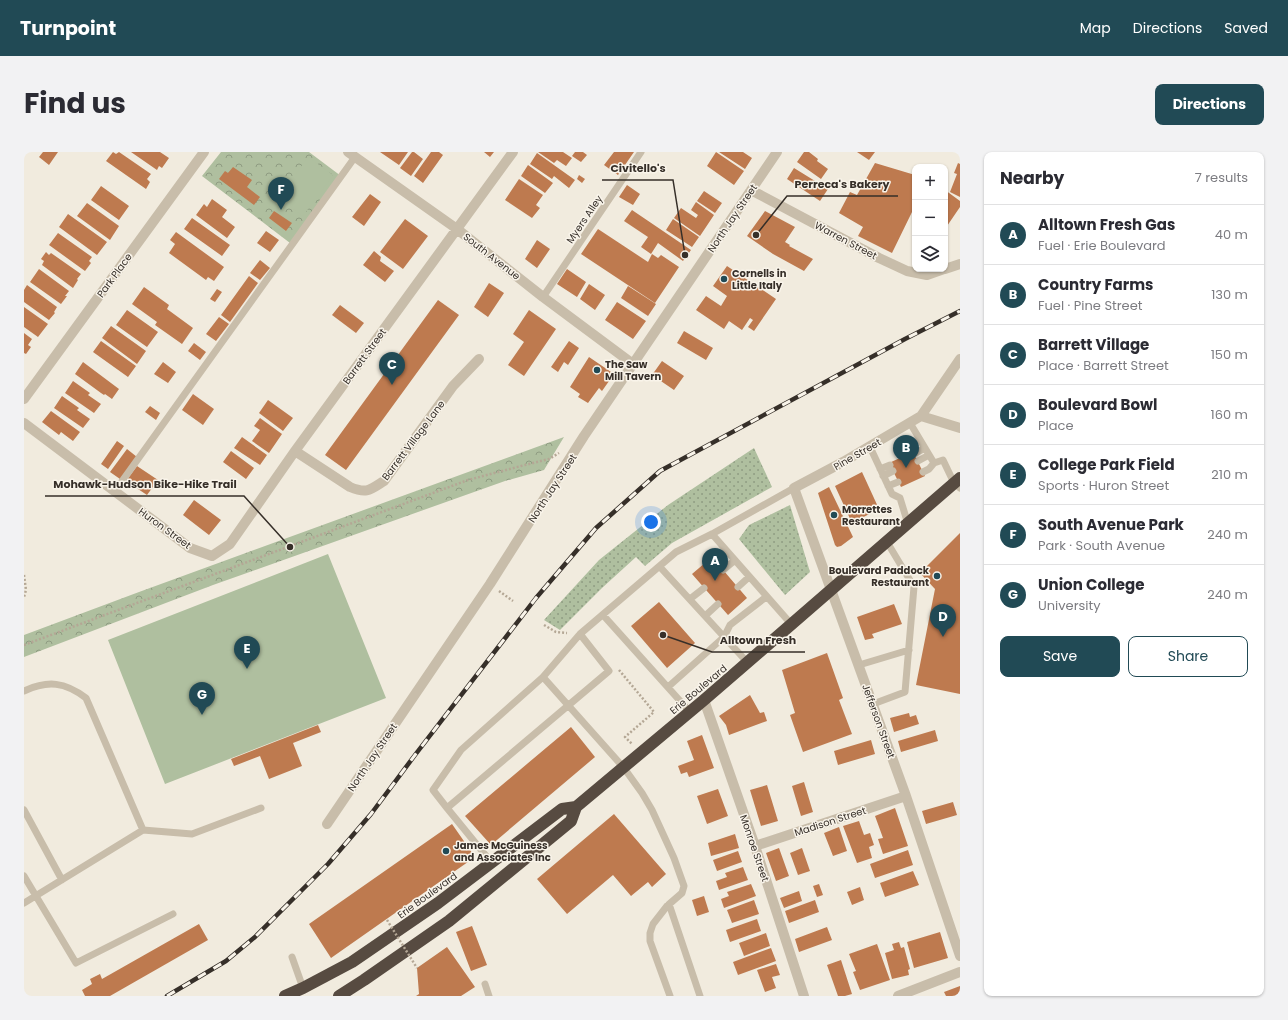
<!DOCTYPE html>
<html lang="en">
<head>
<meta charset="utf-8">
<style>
	:root { --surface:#fff; --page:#f2f2f3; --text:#2b2b33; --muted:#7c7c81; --line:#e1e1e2; --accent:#214a55 }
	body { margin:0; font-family:Poppins,sans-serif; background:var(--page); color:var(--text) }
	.controls { position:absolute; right:12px; top:12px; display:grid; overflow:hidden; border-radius:8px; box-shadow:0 1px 3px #0004 }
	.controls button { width:36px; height:36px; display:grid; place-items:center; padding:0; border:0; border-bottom:1px solid var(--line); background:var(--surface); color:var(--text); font:20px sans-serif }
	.you { position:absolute; left:627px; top:370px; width:14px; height:14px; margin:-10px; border:3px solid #fff; border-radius:50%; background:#1a73e8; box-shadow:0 0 0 6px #1a73e833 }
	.badge { display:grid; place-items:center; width:26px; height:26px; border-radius:50%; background:var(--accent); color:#fff; font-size:13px; font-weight:700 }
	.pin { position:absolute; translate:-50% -33px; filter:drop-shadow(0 1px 2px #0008) }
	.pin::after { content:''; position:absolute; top:21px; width:14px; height:12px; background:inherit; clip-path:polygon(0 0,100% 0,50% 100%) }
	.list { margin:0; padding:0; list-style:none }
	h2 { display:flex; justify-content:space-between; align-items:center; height:52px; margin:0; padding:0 16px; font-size:17px }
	h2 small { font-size:13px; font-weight:400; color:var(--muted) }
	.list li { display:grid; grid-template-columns:26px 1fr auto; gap:12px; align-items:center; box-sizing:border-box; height:60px; padding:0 16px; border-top:1px solid var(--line) }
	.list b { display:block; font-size:15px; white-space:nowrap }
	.list p { margin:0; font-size:13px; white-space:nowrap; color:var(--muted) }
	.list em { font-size:13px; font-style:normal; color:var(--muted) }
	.actions { display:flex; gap:8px; padding:12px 16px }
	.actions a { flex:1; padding:9px 0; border:1px solid var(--accent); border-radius:8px; text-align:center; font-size:14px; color:var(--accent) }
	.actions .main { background:var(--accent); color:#fff }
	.icon { flex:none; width:22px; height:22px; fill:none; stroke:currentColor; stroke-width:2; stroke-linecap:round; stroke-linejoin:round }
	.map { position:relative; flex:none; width:936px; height:844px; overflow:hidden; border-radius:8px }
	header { display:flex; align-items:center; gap:24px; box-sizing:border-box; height:56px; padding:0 20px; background:var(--accent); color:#fff }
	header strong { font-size:19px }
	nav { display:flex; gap:22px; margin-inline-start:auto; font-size:14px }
	.intro { display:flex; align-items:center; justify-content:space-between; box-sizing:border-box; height:96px; padding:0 24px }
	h1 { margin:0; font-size:28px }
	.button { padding:10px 18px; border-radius:8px; background:var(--accent); color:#fff; font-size:14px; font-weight:700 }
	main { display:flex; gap:24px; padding:0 24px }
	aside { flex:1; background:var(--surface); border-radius:8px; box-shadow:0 1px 3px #0004 }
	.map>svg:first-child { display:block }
</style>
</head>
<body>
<header>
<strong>Turnpoint</strong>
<nav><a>Map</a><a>Directions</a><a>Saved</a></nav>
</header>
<div class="intro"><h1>Find us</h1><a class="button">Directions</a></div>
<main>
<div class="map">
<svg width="936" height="844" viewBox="0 0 936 844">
	<defs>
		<pattern id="grass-dots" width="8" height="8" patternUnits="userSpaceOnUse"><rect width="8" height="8" fill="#afbf9f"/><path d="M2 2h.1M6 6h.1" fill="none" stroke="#8f9c82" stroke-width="1.8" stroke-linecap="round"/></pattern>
		<pattern id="forest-crowns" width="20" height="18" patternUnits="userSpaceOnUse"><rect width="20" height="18" fill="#afbf9f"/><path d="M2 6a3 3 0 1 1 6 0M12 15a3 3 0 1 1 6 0" fill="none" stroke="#8f9c82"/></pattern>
	</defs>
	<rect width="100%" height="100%" fill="#f1ebde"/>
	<path fill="url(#grass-dots)" d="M730 296 748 335 648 391 621 414 612 405 578 436 536 478 520 468 575 408 644 353Z
		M766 353 786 420 761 443 715 387 725 373Z"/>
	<path fill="url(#forest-crowns)" d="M197 0H285L317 24 266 91 178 24Z
		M540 285 520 318 481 329 189 433 0 505V483L115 440Z"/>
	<path fill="#afbf9f" d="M284 5 309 23 279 64 254 46Z
		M304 402 362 546 141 632 84 488Z"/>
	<path fill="#be7a4f" d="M19 0H34L25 13 15 5Z
		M89 0 92 2 95 0 127 22 123 27 126 30 122 37 82 9Z
		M107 0H136L145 6 138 16 135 14 133 18Z
		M356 0H384L375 13Z
		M388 0H390L399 7 387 24 376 16Z
		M407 0H415L419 3 399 31 390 24Z
		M460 0H470L466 5Z
		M514 0H539L548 6 542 14 533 8 530 11Z
		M551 0H559L563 3 557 10 548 4Z
		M590 0H610L594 23 580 13Z
		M692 0 720 19 710 33 683 14Z
		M695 0H719L728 6 721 17Z
		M780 0H785L794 7 793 9 804 17 797 27 773 10Z
		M833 0H851L845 8Z
		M513 1 551 28 545 36 530 24 528 27 506 12Z
		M851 11 891 23V61L888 60 868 101 834 84 839 75 815 61 826 40 833 43Z
		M934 11 936 12V45L926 40 933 22 930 21Z
		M504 13 529 31 521 41 497 24Z
		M209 15 228 28 223 35 236 45 230 53 195 27 201 19 204 21Z
		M770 16 804 37 796 49 763 27Z
		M555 23 561 27 558 31 553 27Z
		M495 27 519 43 512 53 516 56 508 66 481 48Z
		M603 33 616 42 609 53 595 45Z
		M77 34 105 54 95 68 67 48Z
		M921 38 936 49V55L921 77Z
		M680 39 698 51 691 61 673 49Z
		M346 42 357 50 340 74 328 65Z
		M188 47 203 58 198 65 211 75 203 86 172 63 180 52 183 55Z
		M672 50 690 63 676 84 650 66 657 56 672 66 674 63 667 58Z
		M63 51 95 74 86 88 53 64Z
		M608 58 667 98 659 109 634 91 627 102 617 95 624 85 600 69Z
		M250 59 268 71 262 79 245 66Z
		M741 59 771 75 761 90 766 93 765 94 789 107 780 119 749 102 723 84Z
		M44 62 83 90 73 103 35 75Z
		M168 66 206 93 198 104 160 77Z
		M381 67 404 84 379 117 356 100Z
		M649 67 675 85 668 95 642 78Z
		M574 77 624 110 628 102 634 106 637 103 655 115 631 151 557 102Z
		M242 79 255 88 246 100 233 91Z
		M152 80 200 115 190 129 184 125 182 128 145 101 151 92 146 88Z
		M34 81 68 105 65 109 67 111 61 119 25 93Z
		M513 88 526 97 513 116 501 107Z
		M350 99 357 105 356 109 370 119 361 130 339 113Z
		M22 100 25 103 27 101 57 122 53 127 54 128 49 136 18 113 20 109 17 107Z
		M236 108 246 116 236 128 226 121Z
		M703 114 752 147 730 179 724 175 729 168 726 166 718 178 705 169 700 177 672 158 682 144 697 154 703 144 689 134Z
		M15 117 45 139 41 144H43L37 152 6 130Z
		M543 117 562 130 553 145 533 132Z
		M225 124 234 131 206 170 197 163Z
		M465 131 480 141 464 165 450 155Z
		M565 132 581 143 571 158 556 147Z
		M3 133 33 155 30 160 31 161 25 168 0 150V138Z
		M604 134 632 152 624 164 597 146Z
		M120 135 145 153 143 157 169 176 158 192 131 173 133 170 108 152Z
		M193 137 198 140 191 150 186 147Z
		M414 148 435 163 322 318 301 303Z
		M593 150 622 169 609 187 581 168Z
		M316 153 340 171 332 181 308 163Z
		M0 155 24 172 14 185 0 175Z
		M103 158 134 180 123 195 92 173Z
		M505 158 532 177 500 224 484 213 500 190 489 182Z
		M195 165 205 172 192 189 182 182Z
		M87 174 122 199 113 212 78 186Z
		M660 179 689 196 682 208 653 191Z
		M0 181 8 187 4 193 7 195 2 202 0 201Z
		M77 189 112 214 104 225 69 200Z
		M545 189 555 196 544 213 540 210 534 220 527 215Z
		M170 191 182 200 176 208 164 199Z
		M565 205 590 222 578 239 575 236 564 251 554 245 556 242 546 235Z
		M638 209 660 224 650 238 628 223Z
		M59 210 95 237 88 247 81 242 80 243 77 241 51 222Z
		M139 210 152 220 144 231 130 222Z
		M49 229 66 241 64 243 77 252 70 261 41 241Z
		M169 242 190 257 179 273 158 258Z
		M38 244 55 256 53 258 66 267 59 276 30 256Z
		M244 248 269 266 259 279 235 261Z
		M126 254 136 261 132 268 121 260Z
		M27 259 56 280 49 289 37 280 35 283 18 270Z
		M236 266 258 282 245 301 228 289 236 278 230 274Z
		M218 285 243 303 236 313 210 296Z
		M93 289 100 294 84 317 77 312Z
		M103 297 113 305 96 327 86 320Z
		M207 299 230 316 222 327 199 310Z
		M889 300 901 324 877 335 865 311Z
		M113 314 134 328 123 343 102 329Z
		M838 320 855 357 828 371 811 334Z
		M805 335 829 385 817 394 813 395 811 393 794 341Z
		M170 348 197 368 185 383 159 363Z
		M936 381V542L892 533 911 437 896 421Z
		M688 405 723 446 704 463 668 422Z
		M635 450 671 491 643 516 607 474Z
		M870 452 878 472 848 482 850 486 841 488 833 465Z
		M803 501 819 546 815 548 828 582 779 600 766 563 771 561 758 518Z
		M726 543 736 561 740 560 743 569 705 583 702 573 695 564Z
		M885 561 886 565 892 563 895 572 870 580 866 566Z
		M294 573 297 580 269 591 278 614 245 627 236 604 210 614 207 607Z
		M547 575 571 605 467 693 441 664Z
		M911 578 914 589 877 600 874 589Z
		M678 583 690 616 665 625 663 620 657 622 654 614 670 608 663 589Z
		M847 588 851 602 814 613 810 599Z
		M780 630 789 660 777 664 768 634Z
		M743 633 754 669 737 674 726 638Z
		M694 637 704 664 683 672 673 644Z
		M929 650 933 663 902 672 898 659Z
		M871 656 884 694 859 702 854 687 859 686 851 664Z
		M590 662 642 722 628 735 624 730 607 744 589 723 543 762 513 727Z
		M835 669 840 683 846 681 850 693 845 695 848 706 833 711 819 674Z
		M428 672 451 705 307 806 285 772Z
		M815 675 823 699 809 704 800 681Z
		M711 682 715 696 687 704 684 691Z
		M755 696 765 724 752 729 742 701Z
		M778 696 786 719 774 723 766 701Z
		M884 698 889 713 851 726 846 712Z
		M714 699 718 710 693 719 689 708Z
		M719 715 724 728 695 738 692 729 703 725 701 721Z
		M889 719 895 733 861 745 856 731Z
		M727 732 732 744 700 756 697 747 705 744 703 740Z
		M795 732 799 743 793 745 789 734Z
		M836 735 840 748 828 753 823 740Z
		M775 739 778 749 760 756 756 746Z
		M680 744 685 760 673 764 668 748Z
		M730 748 735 762 708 771 703 758Z
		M791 748 795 760 765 771 761 759Z
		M733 767 737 779 706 790 702 778Z
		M175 772 184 788 86 844H61L58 838 68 832 66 827 76 822 78 827Z
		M448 774 463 813 447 819 432 780Z
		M803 775 808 788 775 800 771 787Z
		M916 780 924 806 890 816 883 790Z
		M742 781 746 794 720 804 715 791Z
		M875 790 877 796 880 795 886 817 884 818 885 823 868 827 861 801 870 798 868 792Z
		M853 792 866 828 836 838 829 820 832 819 825 802Z
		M423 795 451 835 437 844H392L395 842 393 816Z
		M747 796 752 809 714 823 709 810Z
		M817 808 828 842 821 844H814L803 813Z
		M752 812 756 823 748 825 752 836 741 840 733 818Z
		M936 834V844H922L920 840Z"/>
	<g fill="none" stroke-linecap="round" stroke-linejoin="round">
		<path stroke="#b4a795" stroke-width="2.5" stroke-dasharray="2 2" stroke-linecap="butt" d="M0 423 2 438 0 445
			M475 439 489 449
			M520 473 532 480 543 481
			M0 493 444 328 497 314 525 307 535 301
			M595 518 630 560 601 585 608 592"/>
		<path stroke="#c8bdaa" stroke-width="7" d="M519 145 617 0
			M886 271 910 311 919 308 930 331 936 336
			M846 295 868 342 876 346 884 372
			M890 302 901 296
			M894 309 905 303
			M856 317 866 313
			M899 320 905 317 910 311
			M859 324 869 319
			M864 334 874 330
			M91 339 331 5
			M688 382 768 473
			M636 415 724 511
			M699 418 710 409
			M714 435 725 425
			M666 447 680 436
			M579 463 666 560
			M681 464 694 452
			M835 513 885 498
			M644 535 700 485 706 473 742 445
			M0 539C24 528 41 530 62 546L119 678
			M849 552 881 540 890 435 863 390
			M423 656 409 638 437 598 519 525
			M0 658 38 728
			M467 710 423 656 585 519 556 482
			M0 724 52 811 149 762
			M0 751 119 678 168 682 237 656
			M645 752 676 844
			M268 805 279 836
			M461 832 465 844
			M646 844 626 789V781L629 772 643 754 658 741 660 734 650 706 628 658 618 641 600 616 519 525 556 482 652 400 688 382 770 336"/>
		<path stroke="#c8bdaa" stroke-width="10" d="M324 0 433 77 519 145 609 212
			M727 38 855 106 883 119 903 123 920 117
			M921 117 936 112
			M936 207 897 264 819 310 770 336 882 644 936 804
			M0 247 180 0
			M897 264 936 276
			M0 271 166 396 188 404 206 392 271 299 489 0
			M271 299 326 335C343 342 346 338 360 329L429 234 455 207
			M680 548 731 694 780 844
			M303 672 466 432 560 284 753 0
			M731 694 882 644
			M874 844 936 820"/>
		<path stroke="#574b41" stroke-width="12" d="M261 844 279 836 328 810 414 751 538 657 552 655 680 548 936 326
			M315 844 340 828 425 769 547 669 552 655"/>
		<g stroke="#362f29" stroke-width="4.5">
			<path id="rail" d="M143 844 202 809 231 785 304 712 347 662 391 603 512 446 572 376 636 319 881 187 936 159"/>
		</g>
		<use href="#rail" stroke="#f9f4ea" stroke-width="3" stroke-dasharray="9" stroke-linecap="butt"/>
		<path stroke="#b4a795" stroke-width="2.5" stroke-dasharray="2 2" stroke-linecap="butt" d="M363 768 393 816"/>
	</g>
	<g fill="#214a55" stroke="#f9f4ea" stroke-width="1.5">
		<circle cx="700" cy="127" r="4"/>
		<circle cx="573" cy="218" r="4"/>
		<circle cx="810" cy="363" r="4"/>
		<circle cx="913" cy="424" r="4"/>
		<circle cx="422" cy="699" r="4"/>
	</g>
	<g text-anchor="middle" stroke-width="3" stroke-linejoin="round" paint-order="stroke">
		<g font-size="10" fill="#362f29" stroke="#f9f4ea">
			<text transform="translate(708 66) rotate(-56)" y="4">North Jay Street</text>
			<text transform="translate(560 67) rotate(-56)" y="4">Myers Alley</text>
			<text transform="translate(822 88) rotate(28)" y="4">Warren Street</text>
			<text transform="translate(468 104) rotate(38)" y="4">South Avenue</text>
			<text transform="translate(90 123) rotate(-54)" y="4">Park Place</text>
			<text transform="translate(340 204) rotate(-54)" y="4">Barrett Street</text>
			<text transform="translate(389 288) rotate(-53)" y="4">Barrett Village Lane</text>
			<text transform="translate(833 302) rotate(-30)" y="4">Pine Street</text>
			<text transform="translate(528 336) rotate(-57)" y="4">North Jay Street</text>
			<text transform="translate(141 376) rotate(36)" y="4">Huron Street</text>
			<text transform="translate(674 537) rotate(-40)" y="4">Erie Boulevard</text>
			<text transform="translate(855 569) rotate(70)" y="4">Jefferson Street</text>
			<text transform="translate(348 605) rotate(-56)" y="4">North Jay Street</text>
			<text transform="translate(806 669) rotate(-18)" y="4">Madison Street</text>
			<text transform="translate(731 696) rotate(71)" y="4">Monroe Street</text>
			<text transform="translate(403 743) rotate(-36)" y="4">Erie Boulevard</text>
		</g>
		<g font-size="10" font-weight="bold" fill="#362f29" stroke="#f9f4ea" text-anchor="start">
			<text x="708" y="125">Cornells in<tspan x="708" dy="12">Little Italy</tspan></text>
			<text x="581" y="216">The Saw<tspan x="581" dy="12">Mill Tavern</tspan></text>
			<text x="818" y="361">Morrettes<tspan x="818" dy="12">Restaurant</tspan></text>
			<text x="905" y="422" text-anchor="end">Boulevard Paddock<tspan x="905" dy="12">Restaurant</tspan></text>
			<text x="430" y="697">James McGuiness<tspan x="430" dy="12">and Associates Inc</tspan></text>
		</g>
	</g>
	<path fill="none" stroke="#362f29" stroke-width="1.5" d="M661 103L649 28H578M732 83L763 44H874M266 395L220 344H21M639 483L688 500H781"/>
	<g fill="#362f29" stroke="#f9f4ea" stroke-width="1.5">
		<circle cx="661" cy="103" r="4"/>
		<circle cx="732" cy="83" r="4"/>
		<circle cx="266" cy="395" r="4"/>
		<circle cx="639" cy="483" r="4"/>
	</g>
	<g font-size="11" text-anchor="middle" font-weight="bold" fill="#362f29" stroke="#f9f4ea" stroke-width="3" stroke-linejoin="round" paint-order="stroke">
		<text x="614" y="20">Civitello's</text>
		<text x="818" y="36">Perreca's Bakery</text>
		<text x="121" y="336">Mohawk-Hudson Bike-Hike Trail</text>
		<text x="734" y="492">Alltown Fresh</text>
	</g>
</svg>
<div class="controls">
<button>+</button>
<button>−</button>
<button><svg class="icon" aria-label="layers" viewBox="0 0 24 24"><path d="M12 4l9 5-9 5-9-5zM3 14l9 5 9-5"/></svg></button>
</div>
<div class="you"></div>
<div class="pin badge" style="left:691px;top:429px">A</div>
<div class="pin badge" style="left:882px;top:316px">B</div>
<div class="pin badge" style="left:368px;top:233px">C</div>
<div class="pin badge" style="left:919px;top:485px">D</div>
<div class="pin badge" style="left:223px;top:517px">E</div>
<div class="pin badge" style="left:257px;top:58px">F</div>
<div class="pin badge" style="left:178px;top:563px">G</div>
</div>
<aside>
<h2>Nearby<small>7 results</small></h2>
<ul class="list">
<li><span class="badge">A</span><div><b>Alltown Fresh Gas</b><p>Fuel · Erie Boulevard</p></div><em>40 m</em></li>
<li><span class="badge">B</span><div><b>Country Farms</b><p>Fuel · Pine Street</p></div><em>130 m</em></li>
<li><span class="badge">C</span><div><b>Barrett Village</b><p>Place · Barrett Street</p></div><em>150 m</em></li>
<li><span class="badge">D</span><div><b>Boulevard Bowl</b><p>Place</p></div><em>160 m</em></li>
<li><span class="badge">E</span><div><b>College Park Field</b><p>Sports · Huron Street</p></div><em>210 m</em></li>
<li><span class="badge">F</span><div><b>South Avenue Park</b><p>Park · South Avenue</p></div><em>240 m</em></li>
<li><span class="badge">G</span><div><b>Union College</b><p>University</p></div><em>240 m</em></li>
</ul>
<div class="actions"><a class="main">Save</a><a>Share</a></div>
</aside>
</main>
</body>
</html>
